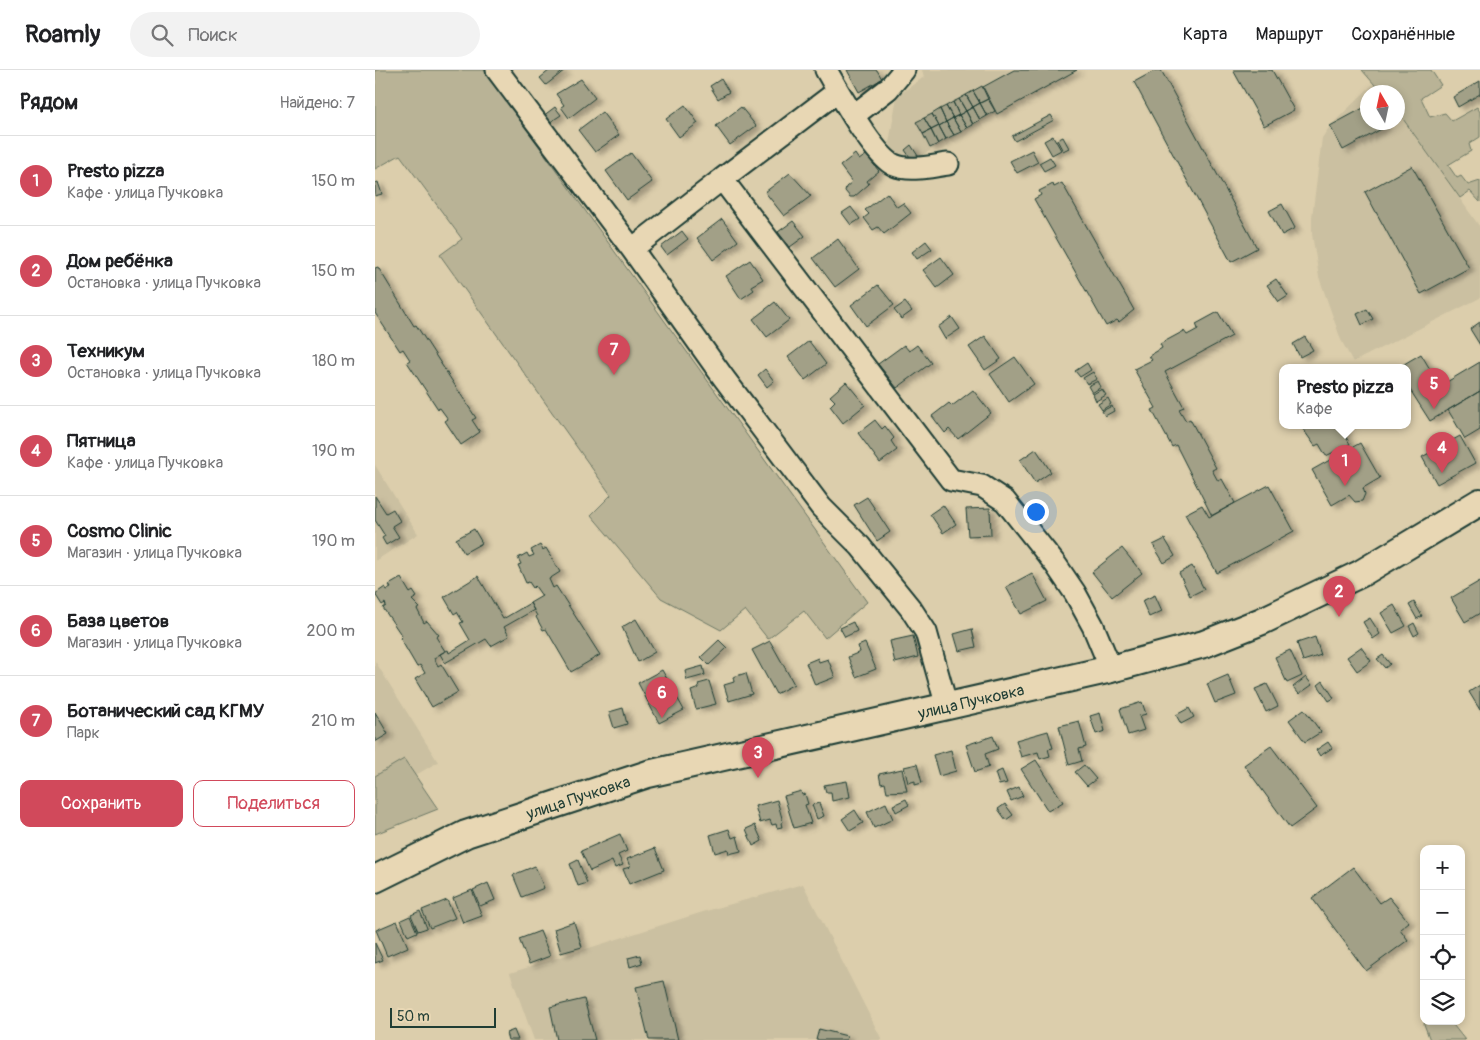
<!DOCTYPE html>
<html lang="ru">
<head>
<meta charset="utf-8">
<style>
	:root { --surface:#fff; --page:#f2f2f2; --text:#202124; --muted:#757577; --line:#e0e0e0; --accent:#d1495b }
	body { margin:0; font-family:Pangolin,sans-serif; background:var(--page); color:var(--text) }
	.controls { position:absolute; right:15px; bottom:15px; display:grid; overflow:hidden; border-radius:10px; box-shadow:0 2px 8px #0003 }
	.controls button { width:45px; height:45px; display:grid; place-items:center; padding:0; border:0; border-bottom:1px solid var(--line); background:var(--surface); color:var(--text); font:25px sans-serif }
	.compass { position:absolute; left:985px; top:15px; width:45px; height:45px; border-radius:50%; background:var(--surface); box-shadow:0 2px 8px #0003; rotate:351deg }
	.scale { position:absolute; left:15px; bottom:12px; width:106px; box-sizing:border-box; padding-left:5px; border:2px solid #1f3d34; border-top:0; font-size:14px; line-height:18px; white-space:nowrap; color:#1f3d34; -webkit-text-stroke:4px #e8d7b4; paint-order:stroke }
	.you { position:absolute; left:660px; top:441px; width:18px; height:18px; margin:-12px; border:4px solid #fff; border-radius:50%; background:#1a73e8; box-shadow:0 0 0 8px #1a73e833 }
	.badge { display:grid; place-items:center; width:32px; height:32px; border-radius:50%; background:var(--accent); color:#fff; font-size:16px; font-weight:700 }
	.pin { position:absolute; translate:-50% -41px; filter:drop-shadow(0 1px 2px #0008) }
	.pin::after { content:''; position:absolute; top:26px; width:18px; height:15px; background:inherit; clip-path:polygon(0 0,100% 0,50% 100%) }
	.popup { position:absolute; left:904px; top:294px; width:132px; height:65px; box-sizing:border-box; display:grid; place-content:center; border-radius:10px; background:var(--surface); filter:drop-shadow(0 1px 4px #0005); font-size:16px; white-space:nowrap; color:var(--muted) }
	.popup b { font-size:19px; color:var(--text) }
	.popup::after { content:''; position:absolute; left:50%; top:100%; margin-left:-10px; border:10px solid transparent; border-top-color:var(--surface) }
	.list { margin:0; padding:0; list-style:none }
	h2 { display:flex; justify-content:space-between; align-items:center; height:65px; margin:0; padding:0 20px; font-size:21px }
	h2 small { font-size:16px; font-weight:400; color:var(--muted) }
	.list li { display:grid; grid-template-columns:32px 1fr auto; gap:15px; align-items:center; box-sizing:border-box; height:90px; padding:0 20px; border-top:1px solid var(--line) }
	.list b { display:block; font-size:19px; white-space:nowrap }
	.list p { margin:0; font-size:16px; white-space:nowrap; color:var(--muted) }
	.list em { font-size:16px; font-style:normal; color:var(--muted) }
	.actions { display:flex; gap:10px; padding:15px 20px }
	.actions a { flex:1; padding:11px 0; border:1px solid var(--accent); border-radius:10px; text-align:center; font-size:18px; color:var(--accent) }
	.actions .main { background:var(--accent); color:#fff }
	.icon { flex:none; width:28px; height:28px; fill:none; stroke:currentColor; stroke-width:2; stroke-linecap:round; stroke-linejoin:round }
	.map { position:relative; flex:none; width:1105px; height:970px; overflow:hidden }
	header { display:flex; align-items:center; gap:30px; box-sizing:border-box; height:70px; padding:0 25px; background:var(--surface); border-bottom:1px solid var(--line) }
	header strong { font-size:24px }
	nav { display:flex; gap:28px; margin-inline-start:auto; font-size:18px }
	.search { width:350px; height:45px; background:var(--page); display:flex; align-items:center; gap:12px; box-sizing:border-box; padding:0 18px; border-radius:28px; color:var(--muted); font-size:19px }
	main { display:flex }
	aside { flex:1; background:var(--surface) }
	.map>svg:first-child { display:block }
</style>
</head>
<body>
<header>
<strong>Roamly</strong>
<div class="search"><svg class="icon" aria-label="search" viewBox="0 0 24 24"><circle cx="10" cy="10" r="6"/><path d="M15 15l6 6"/></svg>Поиск</div>
<nav><a>Карта</a><a>Маршрут</a><a>Сохранённые</a></nav>
</header>
<main>
<aside>
<h2>Рядом<small>Найдено: 7</small></h2>
<ul class="list">
<li><span class="badge">1</span><div><b>Presto pizza</b><p>Кафе · улица Пучковка</p></div><em>150 m</em></li>
<li><span class="badge">2</span><div><b>Дом ребёнка</b><p>Остановка · улица Пучковка</p></div><em>150 m</em></li>
<li><span class="badge">3</span><div><b>Техникум</b><p>Остановка · улица Пучковка</p></div><em>180 m</em></li>
<li><span class="badge">4</span><div><b>Пятница</b><p>Кафе · улица Пучковка</p></div><em>190 m</em></li>
<li><span class="badge">5</span><div><b>Cosmo Clinic</b><p>Магазин · улица Пучковка</p></div><em>190 m</em></li>
<li><span class="badge">6</span><div><b>База цветов</b><p>Магазин · улица Пучковка</p></div><em>200 m</em></li>
<li><span class="badge">7</span><div><b>Ботанический сад КГМУ</b><p>Парк</p></div><em>210 m</em></li>
</ul>
<div class="actions"><a class="main">Сохранить</a><a>Поделиться</a></div>
</aside>
<div class="map">
<svg width="1105" height="970" viewBox="0 0 1105 970">
	<defs>
		<filter id="shadow"><feDropShadow dx="5.5" dy="3" stdDeviation="2.5" flood-color="#0004"/></filter>
	</defs>
	<rect width="100%" height="100%" fill="#dcceac"/>
	<filter id="ink" filterUnits="userSpaceOnUse"><feTurbulence type="fractalNoise" baseFrequency=".02" numOctaves="2"/><feDisplacementMap in="SourceGraphic" scale="10" xChannelSelector="R" yChannelSelector="G"/><feConvolveMatrix kernelMatrix="1 2 1 2 8 2 1 2 1" color-interpolation-filters="sRGB"/></filter>
	<g filter="url(#ink)">
		<path fill="#cbc0a1" d="M547 0H639L608 17 622 44 529 95 514 73 522 26 549 7Z
			M999 13 1006 22H992V52H1022L1023 42 1105 157V228L978 292 966 270 944 207 937 164V147L947 68 955 56Z
			M0 395 43 464 0 491Z
			M0 591 63 692 0 729Z
			M428 814 507 970H159L135 903 331 841Z"/>
		<path fill="#b9b396" stroke="#6c7865" d="M0 0H109L492 532 450 568 429 541 393 569 370 540 346 560 286 528 216 445 236 425 65 185 87 169 25 85 0 99Z
			M987 0H1056L1066 15 1046 28 1055 47 1070 43 1077 51 1102 37 1105 42V67L1094 74 1096 81 1073 95 1082 108 1086 106 1093 115 1105 111V132L1095 121 1085 128 1023 42 1022 22H1006Z
			M29 689 63 739 0 764V706Z
			M1050 951H1075L1090 970H1055L1049 954Z"/>
		<path fill="#a2a087" stroke="#1f3d34" filter="url(#shadow)" d="M175 0H190L171 15 165 8Z
			M472 0H502L507 9 484 22Z
			M639 0H702L622 44 608 17Z
			M781 0H786L882 178 856 192 759 12Z
			M858 0H897L919 40 889 56Z
			M206 9 220 28 194 48 186 37 189 35 181 24Z
			M346 9 354 22 343 29 335 16Z
			M1105 11V24L1083 37 1078 27Z
			M607 16 613 29 605 33 598 21Z
			M598 21 605 33 598 37 591 25Z
			M591 25 598 37 591 41 584 29Z
			M584 29 591 41 584 45 578 32Z
			M613 29 620 41 612 46 605 33Z
			M578 32 584 45 578 48 571 36Z
			M605 33 612 46 605 50 598 37Z
			M310 35 323 53 304 67 291 49Z
			M571 36 578 48 571 52 565 39Z
			M992 36V52H1007L1010 57 968 80 955 56Z
			M180 37 186 45 174 53 168 46Z
			M366 37 381 56 355 75 341 56Z
			M598 37 605 50 598 54 591 41Z
			M565 39 571 52 564 56 557 44Z
			M591 41 598 55 592 58 584 45Z
			M227 42 244 65 220 82 203 60Z
			M557 44 564 56 556 60 549 48Z
			M584 45 592 58 586 62 578 48Z
			M676 45 679 50 640 71 637 66Z
			M549 48 556 60 548 64 541 52Z
			M578 48 586 62 579 65 571 52Z
			M571 52 579 65 571 69 564 56Z
			M564 56 571 69 563 74 556 60Z
			M556 60 563 74 555 78 548 64Z
			M678 66 686 80 677 85 669 71Z
			M688 67 694 78 688 81 682 70Z
			M536 75 543 86 537 90 530 80Z
			M657 80 663 92 642 103 635 91Z
			M256 83 277 112 252 130 231 101Z
			M480 84 484 90 491 85 504 101 492 111 494 114 479 127H475L470 121 471 117 477 112 465 96Z
			M675 87 680 95 669 101 664 93Z
			M1037 96 1094 198 1046 224 990 122Z
			M415 103 436 126 409 146 390 122Z
			M3 112 7 124 0 126V113Z
			M687 113 759 240 744 252 742 250 731 256 659 129 666 125 664 121 678 114 679 117Z
			M512 123 522 137 528 133 536 143 509 164 503 157 498 160 489 148 494 144 490 140Z
			M907 134 920 158 907 165 894 141Z
			M476 137 485 149 476 155 467 143Z
			M347 149 363 171 338 190 322 168Z
			M418 151 430 166 415 177 403 162Z
			M307 161 313 169 292 185 286 177Z
			M463 169 484 199 460 217 438 188Z
			M551 171 557 179 542 189 537 182Z
			M566 187 579 205 562 218 548 200Z
			M375 190 388 209 376 216 379 220 366 229 351 206Z
			M3 197 39 256 41 255 101 348 97 350 105 362 86 375 70 351 73 349 65 338 63 339 32 292 35 290 28 279 25 281 0 243V198Z
			M901 209 913 226 904 232 892 215Z
			M503 215 519 235 491 256 476 235Z
			M400 232 414 250 392 267 378 249Z
			M530 232 537 241 526 249 519 240Z
			M992 239 998 249 987 255 982 244Z
			M843 242 857 266 790 302 809 337 804 339 811 351 815 349 841 398 837 400 843 411 847 409 860 433 837 446 801 375 797 377 777 340 781 338 759 299 777 290 774 286 787 278 785 274 809 261 812 265 823 259 821 254Z
			M577 247 585 259 570 269 563 257Z
			M1105 252V275L1095 259Z
			M610 266 626 289 610 300 594 277Z
			M930 267 938 280 925 287 918 274Z
			M434 271 451 294 430 310 413 287Z
			M529 275 534 281 542 275 556 293 522 318 503 294Z
			M1046 284 1065 316 1105 292V321L1055 351 1032 315V297H1024Z
			M640 287 659 314 634 332 615 304Z
			M712 293 716 300 705 307 700 301Z
			M390 299 399 311 392 317 383 305Z
			M718 302 722 309 712 314 708 308Z
			M723 311 726 317 717 323 713 316Z
			M471 312 490 335 468 353 455 336 460 331 455 326Z
			M727 319 731 325 721 331 718 324Z
			M598 320 616 343 583 369 574 359 570 363 557 346 574 333 577 336Z
			M1105 321V360L1090 369 1073 340Z
			M733 328 736 334 727 340 723 334Z
			M737 336 739 341 730 346 727 341Z
			M500 350 507 359 510 356 519 368 516 371 522 380 505 393 483 363Z
			M925 355H968L971 361 968 362 975 374 951 386 944 374 940 376Z
			M1085 366 1100 393 1062 414 1047 387Z
			M985 373 1005 408 988 418 990 424 987 431 980 432 974 425 957 435 937 400Z
			M661 379 676 402 660 413 645 390Z
			M894 415 919 461 842 503 810 444 827 435 834 447Z
			M0 426 11 443 18 439 25 451 17 456 24 467 11 475 7 468 10 466 0 450Z
			M492 427 515 462 502 471 479 435Z
			M568 435 581 454 568 463 555 444Z
			M615 438 616 465 593 466 591 439Z
			M99 459 107 473 89 483 81 469Z
			M790 469 800 486 789 493 778 475Z
			M165 475 168 480 171 478 185 502 174 509 178 518 181 516 225 585 196 602 171 559 168 560 161 547 162 546 155 533 167 526 160 516 158 518 154 512 151 513 143 495 146 494 143 488 152 483 154 487 159 485 156 480Z
			M747 478 767 503 737 527 717 502Z
			M817 496 829 519 815 526 804 503Z
			M657 503 672 531 646 544 631 517Z
			M103 506 128 549 155 533 159 540 129 557 134 566 116 576 111 569 70 593 65 584 73 580 74 583 95 570 85 553 88 552 82 542 79 544 69 527Z
			M26 508 35 523 38 521 42 527 37 530 45 538 42 539 49 553 52 551 64 565 61 567 70 581 59 588 63 596 66 594 83 622 57 637 40 609 50 603 45 595 42 597 25 568 27 566 8 538 11 536 10 533 7 535 0 524 10 517 12 520 16 518 14 515Z
			M1105 511V543L1090 552 1076 528Z
			M780 525 787 541 774 547 767 531Z
			M1039 532 1047 546 1042 549 1034 535Z
			M1019 535 1031 556 1018 563 1006 543Z
			M995 548 1005 564 998 569 988 552Z
			M261 549 280 582 263 592 247 557Z
			M478 552 482 561 470 567 465 558Z
			M1039 553 1044 563 1039 566 1034 556Z
			M597 559 601 577 584 581 579 564Z
			M538 566 543 587 520 593 515 571Z
			M940 567 946 585 928 591 922 573Z
			M344 570 352 578 334 595 326 587Z
			M395 571 419 614 401 624 377 580Z
			M490 573 501 599 481 607 473 587 485 582 483 576Z
			M986 577 996 591 982 601 972 587Z
			M915 580 927 606 912 613 900 587Z
			M1008 585 1015 594 1010 598 1002 589Z
			M443 588 444 592 453 589 460 607 440 615 431 593Z
			M328 596 330 605 312 610 310 601Z
			M287 600 309 640 284 653 263 613Z
			M371 603 377 624 354 631 349 615 359 612 358 607Z
			M853 605 861 625 840 633 832 614Z
			M931 607 937 615 924 624 918 617Z
			M334 611 341 634 321 639 316 621 324 618 323 614Z
			M948 611 959 628 954 631 943 615Z
			M892 614 903 636 891 642 880 619Z
			M1105 615V640L1094 622Z
			M767 632 771 644 764 646 769 660 753 665 745 639Z
			M248 638 252 654 239 658 234 642Z
			M814 638 819 647 806 654 801 645Z
			M929 639 946 662 930 672 914 650Z
			M0 642 13 664 0 672Z
			M725 643 730 661 721 664 715 646Z
			M704 651 711 677 704 679 707 691 694 695 684 656Z
			M673 661 678 678 673 679 675 686 665 689 663 682 646 687 641 670Z
			M618 666 623 679 610 684 614 697 600 702 591 675Z
			M953 672 957 678 945 686 941 680Z
			M896 676 942 738 915 758 869 695Z
			M576 680 581 701 564 706 558 685Z
			M661 690 688 732 673 741 646 699Z
			M542 694 547 713 540 715V711L533 713 529 697Z
			M709 695 721 709 712 716 700 702Z
			M527 699 532 721 512 722 510 713 506 714 504 704Z
			M627 700 632 713 624 715 620 703Z
			M472 711 475 727 457 731 456 722H451L449 715Z
			M644 717 648 726 636 731 632 722Z
			M426 721 427 725 430 724 433 734 430 735 436 753 419 758 409 726Z
			M531 729 534 735 521 742 518 735Z
			M402 730 408 752 406 753 407 757 402 758 401 754 397 755 395 750 385 753 380 736Z
			M444 733 449 746 442 749 437 735Z
			M511 733 518 749 499 758 492 742Z
			M630 734 638 745 631 750 623 739Z
			M480 740 488 753 475 761 467 749Z
			M380 755 387 771 378 776 371 759Z
			M354 759 357 768 362 766 366 781 354 784 353 779 340 783 335 765Z
			M245 764 252 781 243 785 248 795 240 798 237 791 215 801 206 781Z
			M280 778 289 800 254 814 248 799 255 797 252 789Z
			M203 790 212 813 203 816 195 794Z
			M160 796 169 818 147 827 138 805Z
			M978 797 1005 833 1014 827 1034 852 1025 859 1033 870 991 901 937 828Z
			M113 813 120 830 105 836 98 820Z
			M97 820 107 846 88 853 78 828Z
			M72 830 80 848 55 858 47 840Z
			M45 841 52 858 43 861 36 845Z
			M35 846 42 862 33 866 26 850Z
			M22 851 33 877 12 886 1 860Z
			M199 852 207 877 186 883 179 859Z
			M165 861 175 886 154 894 144 869Z
			M0 873 8 890 0 893Z
			M265 885 267 893 255 897 253 888Z
			M289 911 303 970H274L261 917Z
			M209 929 220 970H182L175 937Z
			M444 959 472 966 471 970H441Z
			M139 960 143 970H133L131 963Z"/>
		<g fill="none" stroke-linecap="round" stroke-linejoin="round">
			<g stroke="#1f3d34" stroke-width="25">
				<path id="minor" d="M122 0 257 179 348 307 446 437 485 476 536 539 551 562 572 637
					M451 0C464 22 498 85 519 95 535 102 557 96 573 94
					M478 46 513 19 529 0
					M347 109 463 21
					M257 179 347 109 576 410 607 416 630 431 681 495 700 523 718 556 736 599"/>
			</g>
			<g stroke="#1f3d34" stroke-width="30">
				<path id="major" d="M0 809 91 764 273 704 736 599 829 574 887 551 985 504 1105 432"/>
			</g>
			<use href="#minor" stroke="#e8d7b4" stroke-width="21"/>
			<use href="#major" stroke="#e8d7b4" stroke-width="26"/>
		</g>
	</g>
	<g text-anchor="middle" stroke-width="4" stroke-linejoin="round" paint-order="stroke">
		<g font-size="16" fill="#1f3d34" stroke="#e8d7b4">
			<text transform="translate(596 631) rotate(-13)" y="6">улица Пучковка</text>
			<text transform="translate(203 727) rotate(-18)" y="6">улица Пучковка</text>
		</g>
	</g>
</svg>
<div class="controls">
<button>+</button>
<button>−</button>
<button><svg class="icon" aria-label="locate" viewBox="0 0 24 24"><circle cx="12" cy="12" r="6"/><path d="M12 2v4M12 18v4M2 12h4M18 12h4"/></svg></button>
<button><svg class="icon" aria-label="layers" viewBox="0 0 24 24"><path d="M12 4l9 5-9 5-9-5zM3 14l9 5 9-5"/></svg></button>
</div>
<svg class="compass" viewBox="-18 -18 36 36"><path d="M0-13l5 13h-10z" fill="#e53935"/><path d="M0 13l5-13h-10z" fill="#757577"/></svg>
<div class="scale">50 m</div>
<div class="you"></div>
<div class="pin badge" style="left:970px;top:416px">1</div>
<div class="popup"><b>Presto pizza</b>Кафе</div>
<div class="pin badge" style="left:964px;top:547px">2</div>
<div class="pin badge" style="left:383px;top:708px">3</div>
<div class="pin badge" style="left:1067px;top:403px">4</div>
<div class="pin badge" style="left:1059px;top:339px">5</div>
<div class="pin badge" style="left:287px;top:648px">6</div>
<div class="pin badge" style="left:239px;top:305px">7</div>
</div>
</main>
</body>
</html>
